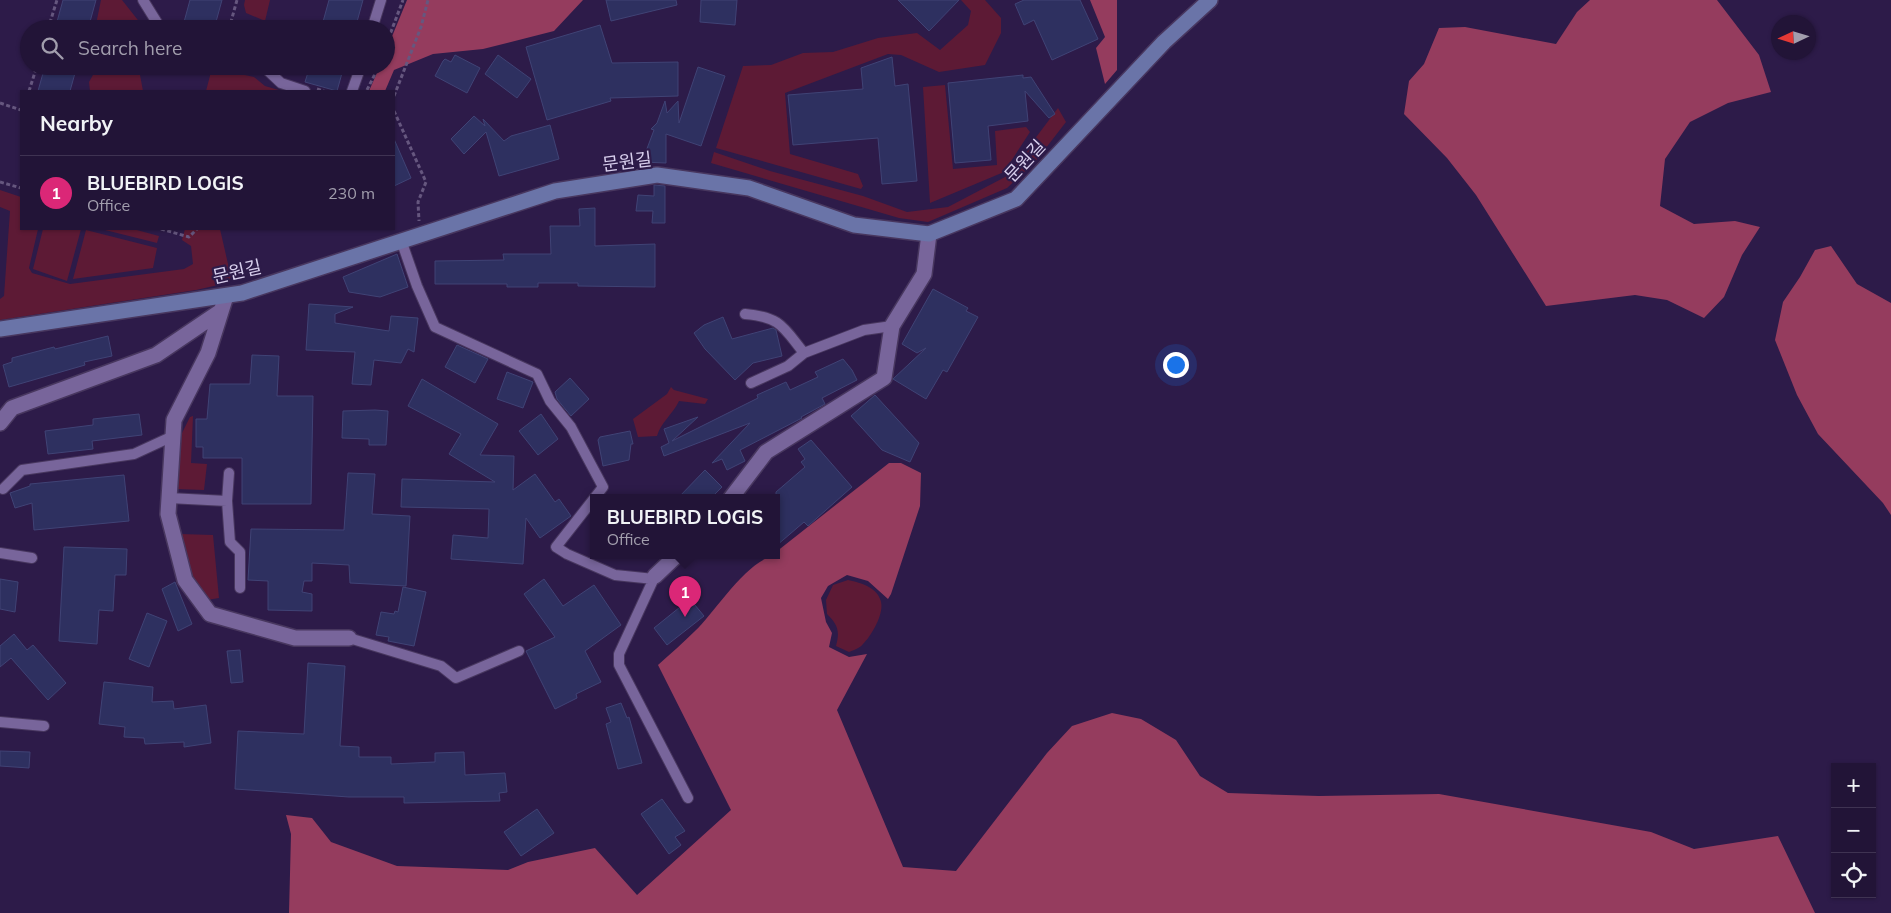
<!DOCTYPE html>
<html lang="en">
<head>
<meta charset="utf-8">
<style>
	:root { --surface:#221437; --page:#2e2142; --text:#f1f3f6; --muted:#a29ead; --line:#3f3352; --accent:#db2777 }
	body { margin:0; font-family:Mulish,"Noto Sans KR",sans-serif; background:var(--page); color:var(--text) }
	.controls { position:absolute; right:15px; bottom:15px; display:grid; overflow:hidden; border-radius:0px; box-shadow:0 1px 4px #0004 }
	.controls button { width:45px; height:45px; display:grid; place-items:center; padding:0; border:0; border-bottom:1px solid var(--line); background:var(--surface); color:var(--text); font:25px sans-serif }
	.compass { position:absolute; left:1771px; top:15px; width:45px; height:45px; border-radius:50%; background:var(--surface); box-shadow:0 1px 4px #0004; rotate:266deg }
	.you { position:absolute; left:1175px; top:364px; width:18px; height:18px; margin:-12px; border:4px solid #fff; border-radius:50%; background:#1a73e8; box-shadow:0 0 0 8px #1a73e833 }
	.badge { display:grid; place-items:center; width:32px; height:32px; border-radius:50%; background:var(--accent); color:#fff; font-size:16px; font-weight:700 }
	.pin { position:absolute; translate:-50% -41px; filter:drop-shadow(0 1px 2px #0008) }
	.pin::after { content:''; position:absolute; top:26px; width:18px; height:15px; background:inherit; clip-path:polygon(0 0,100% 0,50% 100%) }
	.popup { position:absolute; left:590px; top:494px; width:190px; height:65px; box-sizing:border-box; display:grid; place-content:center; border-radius:0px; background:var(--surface); filter:drop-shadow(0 1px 4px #0005); font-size:16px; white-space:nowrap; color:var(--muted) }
	.popup b { font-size:19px; color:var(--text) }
	.popup::after { content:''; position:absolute; left:50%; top:100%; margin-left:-10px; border:10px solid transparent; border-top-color:var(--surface) }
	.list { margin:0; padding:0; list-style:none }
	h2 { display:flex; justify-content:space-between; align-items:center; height:65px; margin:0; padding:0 20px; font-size:21px }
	h2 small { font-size:16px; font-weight:400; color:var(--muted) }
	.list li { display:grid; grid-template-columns:32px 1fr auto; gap:15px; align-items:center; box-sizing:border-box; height:75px; padding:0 20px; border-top:1px solid var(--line) }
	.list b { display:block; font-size:19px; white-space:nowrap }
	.list p { margin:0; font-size:16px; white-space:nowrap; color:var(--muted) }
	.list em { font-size:16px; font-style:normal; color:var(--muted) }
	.icon { flex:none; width:28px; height:28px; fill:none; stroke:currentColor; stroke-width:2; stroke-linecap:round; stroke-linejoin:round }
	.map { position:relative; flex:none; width:1891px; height:913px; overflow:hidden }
	.search { position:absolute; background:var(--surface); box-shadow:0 1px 4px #0004; left:20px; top:20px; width:375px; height:55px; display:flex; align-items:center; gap:12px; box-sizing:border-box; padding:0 18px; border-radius:28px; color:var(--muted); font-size:19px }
	.panel { position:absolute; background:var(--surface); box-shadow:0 1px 4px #0004; left:20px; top:90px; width:375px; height:140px; border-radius:0px }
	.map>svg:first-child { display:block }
</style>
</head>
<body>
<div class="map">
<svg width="1891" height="913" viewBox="0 0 1891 913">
	<rect width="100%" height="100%" fill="#2d1b49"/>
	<path fill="#5d1a35" d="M101 0H122L145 29H95Z
		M245 0H270L265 21 246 13 244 5Z
		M961 0H985L1001 18V33L985 65 939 72 901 55 888 54 785 93 790 154 858 174 863 186 861 189 716 148 743 66 771 65 803 53 833 52 878 38 917 33 940 50 968 25 971 11Z
		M98 66H143L140 75 143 91H90L89 82Z
		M212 68 254 77 265 86 282 91H206Z
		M945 85 953 169 997 165 995 131 1026 127 1030 132 1004 172 930 203 923 87Z
		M1058 108 1066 122 1035 162 1007 188 928 222 899 218 711 163 714 152 770 171 863 196 907 212 948 207 1007 176Z
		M0 190 21 197V229H38L29 268 32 273 70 284 184 269 193 264 191 246 182 240 185 229H220L231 277 227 283 196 290 0 320V299L4 296 10 211 0 207Z
		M43 229H81L67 281 33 269Z
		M101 229H133L159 236 157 243Z
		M86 230 157 248 153 268 73 279Z
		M671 387 674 390 708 399 705 404 679 401C673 414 661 422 657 436L638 437 633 419 667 394Z
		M193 416 191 463 207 464 204 490 175 489 179 439 190 417Z
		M180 534 213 535 219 598 207 600 187 576Z
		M848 580C859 582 876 587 880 599 886 611 872 635 863 644 860 648 854 650 849 652L836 646C840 631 838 625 827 614L826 600 833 585Z"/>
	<path fill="#953c5e" d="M407 0H583L554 31 483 49 433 54 394 70 385 91H369L380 66H386V51Z
		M1090 0H1117V70L1105 84 1096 48 1105 37Z
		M1590 0H1717L1759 55 1771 92 1728 103 1690 122 1665 159 1660 206 1694 224 1735 221 1760 227 1742 255 1724 297 1704 318 1667 300 1635 295 1546 306 1476 195 1447 158 1404 114 1409 81 1424 64 1439 28 1465 27 1556 44 1577 12Z
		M1831 246 1857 284 1891 303V515L1883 503 1818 434 1797 395 1775 340 1783 302 1800 277 1815 250Z
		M889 463H901L921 473 920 506 891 594 888 599 868 581 847 575 828 586 821 598 826 622 832 633 829 647 849 657 867 654 837 710 903 867 956 871 1047 753 1072 726 1112 713 1141 719 1176 740 1200 776 1228 793 1319 796 1439 794 1651 832 1694 849 1778 836 1815 913H289L291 834 286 815 312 818 331 842 397 866 508 870 528 862 595 848 637 895 731 810 658 665C670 654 683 643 695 631 714 613 750 556 776 556V552Z"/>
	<path fill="#2e3060" stroke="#404375" d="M63 0H96L88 29H55Z
		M190 0H222L214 29 184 22Z
		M329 0H363L355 29H321Z
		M606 0H676L677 5 611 21Z
		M701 0H737L735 25 700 22Z
		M898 0H959L929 31Z
		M1024 0H1080L1098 39 1052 60 1034 20 1024 25 1015 4Z
		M600 25 612 63 678 62V96L610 98 611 101 547 120 526 47Z
		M455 55 480 68 467 93 435 76 443 61 445 59 451 62Z
		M498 55 531 79 517 98 485 74Z
		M892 57 895 86 908 84 917 181 882 184 878 138 793 145 788 95 863 89 861 68Z
		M45 66H77L70 91H38Z
		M310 66H344L337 91 305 82Z
		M698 67 725 76 701 146 666 134V163L642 162 654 130 651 129 657 123 665 101 667 113 678 101 679 123Z
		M1023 75V78L1031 77 1055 114 1049 118 1025 91 1028 121 988 126 991 160 955 163 948 83Z
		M474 116 485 126 483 119 504 141 511 136 550 125 559 159 499 176 486 132 464 154 451 139Z
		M394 139 411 178 394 186Z
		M654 185 665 186V223H652L653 211H636L638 195 654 196Z
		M595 208V246L655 244V287L578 286V283H538V287H507V284H435V261L504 260 503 254H551L550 226H580L579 209Z
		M397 254 408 287 380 297 349 292 343 277Z
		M933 289 968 308 966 311 978 317 947 372 943 370 926 399 893 379 926 348 917 353 902 344Z
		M309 304 353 307 335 314V323L389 331 391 316 418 318 414 352 408 349 401 363 374 360 371 385 352 384 355 352 306 350Z
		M723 317 732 339 773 328 776 330 782 356 753 363 735 380 705 349 694 333 704 325Z
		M108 336 112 356 84 362 85 365 9 387 3 365 12 362V358L54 347 55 349Z
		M457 345 488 359 475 383 445 367Z
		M252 355 279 356 277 396H313L311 504H242V458H203V447H196V419H207L210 384H250Z
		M843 359 852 370 857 380 822 398 825 404 801 417 802 418 740 450 745 461 727 470 722 459 712 463 750 423 664 456 661 447 669 443 664 429 698 417 672 441 758 398 757 395 786 382 790 390 818 377 815 372Z
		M507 372 533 382 523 408 497 399Z
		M570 378 589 399 571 416 557 399 555 392Z
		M422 379 498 424 480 455 514 456 513 490 535 474 555 502 559 499 571 516 540 538 526 518 523 564 451 559 453 535 488 538 489 509 401 507 402 479 495 482 449 454 461 434 408 406Z
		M875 395 919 443 910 462 882 450 851 416Z
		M375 410 388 411 386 445H369V439L342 438 343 411Z
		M139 414 142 435 92 441 93 449 48 454 45 431 93 425V419Z
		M541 414 558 439 538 455 519 431Z
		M630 431 633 444H631L629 460 603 466 598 440 600 437Z
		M811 440 852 487 808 526 804 522 776 546V492L805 467 801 462 805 459 798 449Z
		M705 470 722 487 711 498H678Z
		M348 473 375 474 372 514 410 516 406 586 350 583 349 565 312 563V581H304L302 592 312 594V611L268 610V581L248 580 251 529 344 530Z
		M124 475 129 521 34 530 32 503 15 508 10 493 30 486V484Z
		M64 547 127 549 126 575H115L113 611 99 610 97 644 59 641Z
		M0 579 18 582 15 612 0 609Z
		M544 579 563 606 594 585 621 625 585 651 601 682 576 694 577 698 555 709 526 651 555 637 524 594Z
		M175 582 192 624 178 631 162 589Z
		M403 587 426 592 414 646 388 641 389 637 376 635 381 612 394 614 395 611 398 612Z
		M690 599 704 616 667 645 654 628Z
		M147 613 167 621 149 667 129 659Z
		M14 634 27 650 33 645 66 683 48 700 11 658 0 667V646Z
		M240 650 243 682 231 683 227 651Z
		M308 663 345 666 340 746 359 747V757H391V764L435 762V753L464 752 465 775 505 773 507 792 499 793 500 801 404 803V797H349L235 789 238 731 304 734Z
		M104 682 153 687 152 702 173 701 174 709 206 705 211 743 184 747V742L145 744 144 738 124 737 125 727 99 724Z
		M621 703 627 718 629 717 642 763 618 769 606 724 611 722 606 708Z
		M0 751 30 752 29 768 0 766Z
		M662 799 685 831 675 837 681 845 669 854 641 814Z
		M537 809 554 833 521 856 504 832Z"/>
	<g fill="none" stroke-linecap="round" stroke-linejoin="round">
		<g stroke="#48375f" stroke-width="12">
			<path id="lane" d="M143 0 161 29
				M372 29 381 0
				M263 66 281 83 305 91
				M352 91 361 66
				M401 240 417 286 435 327 537 374 550 401 571 427 603 487 556 547 567 554 615 575 654 579
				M745 314C781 317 783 327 804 353
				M751 383 788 366 804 353 864 330 892 326
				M229 473 227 501 230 542 240 552V588
				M3 489 22 470 134 454 173 436
				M169 498 227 501
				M0 553 32 558
				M655 576 619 654V665L688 798
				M349 638 441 666 456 678 519 651
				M0 722 44 726"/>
		</g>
		<g stroke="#48375f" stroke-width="18">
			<path id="street" d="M226 296 208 353 174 420 168 514 185 580 210 614 295 638H349
				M0 423 12 408 156 355 221 311
				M731 498 766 452 884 378 892 326 924 274 929 234
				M655 576 676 556"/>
		</g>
		<g stroke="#48375f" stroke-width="18">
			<path id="secondary" d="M0 329 242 293 555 191 657 175 749 188 854 225 929 234 1016 199 1164 42 1210 0"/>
		</g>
		<path stroke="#66577f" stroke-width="3" stroke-dasharray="4 2.5" stroke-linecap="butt" d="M48 29 57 0
			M229 29 237 0
			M386 45 403 0
			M317 89 324 91
			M367 90 379 66
			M29 91 37 66
			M394 96 421 27 428 0
			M0 103 21 110
			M394 111 426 182 418 202 419 221
			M0 182 21 188
			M161 229 189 237 197 229"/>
		<use href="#lane" stroke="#78659b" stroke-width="10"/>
		<use href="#street" stroke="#78659b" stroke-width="15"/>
		<use href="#secondary" stroke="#6a74a8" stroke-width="15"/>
	</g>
	<g text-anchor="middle" stroke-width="4.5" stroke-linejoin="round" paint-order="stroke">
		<g font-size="18" fill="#d7ceec" stroke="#2d1b49">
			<text transform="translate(1025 161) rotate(-47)" y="6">문원길</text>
			<text transform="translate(627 162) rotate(-7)" y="6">문원길</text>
			<text transform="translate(237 272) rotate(-13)" y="6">문원길</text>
		</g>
	</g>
</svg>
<div class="controls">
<button>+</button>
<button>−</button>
<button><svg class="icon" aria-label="locate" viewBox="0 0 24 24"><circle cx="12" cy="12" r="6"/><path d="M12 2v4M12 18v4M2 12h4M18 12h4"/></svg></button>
</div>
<svg class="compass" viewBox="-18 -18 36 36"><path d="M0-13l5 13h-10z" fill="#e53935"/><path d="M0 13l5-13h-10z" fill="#a29ead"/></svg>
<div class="you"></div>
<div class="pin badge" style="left:685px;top:617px">1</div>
<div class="popup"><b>BLUEBIRD LOGIS</b>Office</div>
<div class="search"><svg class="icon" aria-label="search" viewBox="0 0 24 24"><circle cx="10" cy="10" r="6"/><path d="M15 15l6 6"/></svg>Search here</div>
<section class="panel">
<h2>Nearby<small></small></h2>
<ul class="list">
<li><span class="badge">1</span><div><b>BLUEBIRD LOGIS</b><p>Office</p></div><em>230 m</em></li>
</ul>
</section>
</div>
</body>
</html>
